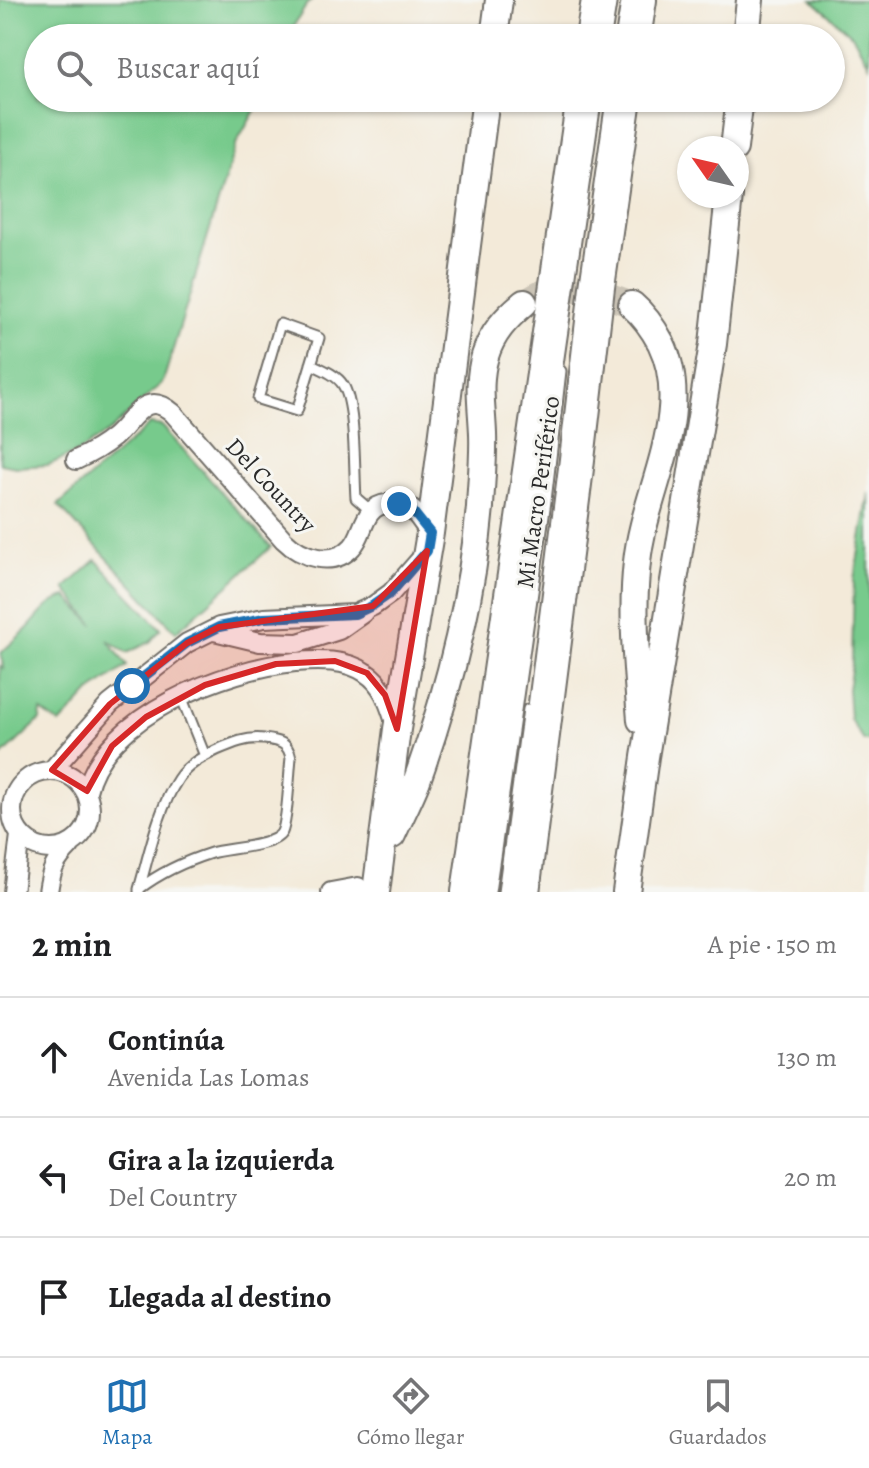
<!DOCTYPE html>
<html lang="es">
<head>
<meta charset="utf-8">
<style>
	:root { --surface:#fff; --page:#f2f2f2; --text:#202124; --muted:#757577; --line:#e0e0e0; --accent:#1f6fb2 }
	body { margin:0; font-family:Alegreya,serif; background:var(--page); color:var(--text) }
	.compass { position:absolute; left:677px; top:136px; width:72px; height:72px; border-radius:50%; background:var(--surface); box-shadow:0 2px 6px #0004; rotate:304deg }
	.stop { position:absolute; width:24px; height:24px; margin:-18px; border:6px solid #1f6fb2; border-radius:50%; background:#fff }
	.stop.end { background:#1f6fb2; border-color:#fff; box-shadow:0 2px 8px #0008 }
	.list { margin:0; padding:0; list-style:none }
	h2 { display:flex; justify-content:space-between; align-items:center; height:104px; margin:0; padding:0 32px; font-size:34px }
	h2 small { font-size:26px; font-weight:400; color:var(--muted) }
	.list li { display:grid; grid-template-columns:52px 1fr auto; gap:24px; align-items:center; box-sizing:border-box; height:120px; padding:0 32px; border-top:2px solid var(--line) }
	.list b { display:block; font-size:30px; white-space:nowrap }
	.list p { margin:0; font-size:26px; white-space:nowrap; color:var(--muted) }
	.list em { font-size:26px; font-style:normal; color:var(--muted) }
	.icon { flex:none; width:44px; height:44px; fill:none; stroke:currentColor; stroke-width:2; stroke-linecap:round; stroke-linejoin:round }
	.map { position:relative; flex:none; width:869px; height:892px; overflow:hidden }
	.search { position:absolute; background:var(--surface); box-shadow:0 2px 6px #0004; left:24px; right:24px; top:24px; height:88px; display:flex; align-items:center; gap:20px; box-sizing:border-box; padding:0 28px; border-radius:44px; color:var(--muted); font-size:30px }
	.sheet { height:464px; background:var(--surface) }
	nav { display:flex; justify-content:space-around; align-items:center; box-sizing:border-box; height:112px; border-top:2px solid var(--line); background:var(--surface); font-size:22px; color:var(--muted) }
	nav a { display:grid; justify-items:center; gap:4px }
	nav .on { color:var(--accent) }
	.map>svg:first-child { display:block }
</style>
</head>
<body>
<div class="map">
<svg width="869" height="892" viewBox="0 0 869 892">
	<rect width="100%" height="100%" fill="#f6f6f2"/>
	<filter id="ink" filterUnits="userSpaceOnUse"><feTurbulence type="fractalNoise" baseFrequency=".0125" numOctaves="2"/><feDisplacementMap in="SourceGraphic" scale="16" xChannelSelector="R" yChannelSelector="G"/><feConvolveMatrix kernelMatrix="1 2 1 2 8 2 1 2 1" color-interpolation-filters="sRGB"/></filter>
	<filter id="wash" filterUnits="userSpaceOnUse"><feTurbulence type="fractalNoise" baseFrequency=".006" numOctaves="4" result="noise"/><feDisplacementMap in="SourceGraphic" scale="32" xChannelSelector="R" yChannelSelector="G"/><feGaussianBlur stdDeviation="1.8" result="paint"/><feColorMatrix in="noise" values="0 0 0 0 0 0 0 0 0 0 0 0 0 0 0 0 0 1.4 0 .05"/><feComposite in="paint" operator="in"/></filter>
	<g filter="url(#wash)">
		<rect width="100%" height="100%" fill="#f3ead9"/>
		<path fill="#77ca8c" stroke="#517a5c" stroke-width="2" d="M0 0H312L306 6 286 38H38V98H262L236 144 163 382 111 430 78 452 48 465 16 467 0 464Z
			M812 0H869V64L853 36Z
			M150 424 162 426 271 547 176 632 58 505Z
			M869 493V741H864L850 719 848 689 852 664 854 579Z
			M96 560 161 629 150 642 127 653 108 640 127 666 90 692 60 724 41 711 40 720 0 758V666L3 668 1 653C9 645 17 638 26 630 39 617 48 600 67 597L94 625 65 588Z"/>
	</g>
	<g filter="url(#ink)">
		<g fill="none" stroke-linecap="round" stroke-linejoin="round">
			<path stroke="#cbc4b6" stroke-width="26" stroke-dasharray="26 13" stroke-linecap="butt" d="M524 303C531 299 539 293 547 291 575 285 607 295 632 305"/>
			<g stroke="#716e68" stroke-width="13">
				<path id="service" d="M280 324 319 338 297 411 258 399Z
					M311 364C322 369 337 375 343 385 356 405 354 473 356 498L371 511
					M181 696 205 756
					M139 892V889C149 855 158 809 178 779 187 765 202 757 217 750 233 743 247 737 264 739 279 741 288 742 291 758 289 774 288 819 282 832 275 847 227 848 211 853 186 861 160 873 139 889
					M490 892 546 501 561 371
					M503 892 528 709"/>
			</g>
			<g stroke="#716e68" stroke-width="22">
				<path id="minor" d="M76 460C89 454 102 447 114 437 133 421 145 388 173 413L284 540C301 557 333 568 352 547 361 538 362 523 370 513 378 502 398 500 410 508 418 514 424 526 430 533
					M214 631 260 642 298 643 339 630 363 613
					M52 770 110 704 187 643 219 627 264 618 355 614 373 606 391 593 426 553
					M12 810a39 39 0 1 1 78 0a39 39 0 1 1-78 0Z
					M87 791C104 715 226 669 295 662 318 660 346 659 366 673 384 684 390 707 396 725
					M13 892 20 835
					M48 892C51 870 54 862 70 846
					M331 892 358 887"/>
			</g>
			<g stroke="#716e68" stroke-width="30">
				<path id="secondary" d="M494 38 499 0
					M746 38 750 0
					M734 148 740 98
					M632 305C645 316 653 328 661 343 695 413 644 491 637 562 631 614 637 668 641 720
					M392 835C400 817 410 798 417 780 448 693 472 600 480 507 481 483 484 458 483 434 482 406 477 383 485 356 492 333 506 318 524 303
					M376 892 397 729 430 533 486 98
					M626 892 645 757 713 344 729 196"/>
			</g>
			<g stroke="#716e68" stroke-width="38">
				<path id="motorway" d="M593 38 599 0
					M633 38 639 0
					M469 892 584 98
					M522 892 576 468 597 287 624 98"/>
			</g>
			<use href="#service" stroke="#fff" stroke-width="9"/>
			<use href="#minor" stroke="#fff" stroke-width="18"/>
			<use href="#secondary" stroke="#fff" stroke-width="26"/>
			<use href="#motorway" stroke="#fff" stroke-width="34"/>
		</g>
	</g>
	<g fill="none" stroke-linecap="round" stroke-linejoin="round" filter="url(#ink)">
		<path stroke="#1f6fb2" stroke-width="10" d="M132 686 187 643 219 627 264 618 355 614 372 606 391 593 427 551 430 533 410 508 399 504"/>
	</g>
	<path fill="#d62828" fill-opacity="0.2" stroke="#d62828" stroke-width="6" stroke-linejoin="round" d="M427 551 397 729 385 695 367 673 335 661 276 664 205 685 146 717 112 746 87 791 52 770 110 704 187 643 219 627 373 606Z"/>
	<g text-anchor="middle" stroke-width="6" stroke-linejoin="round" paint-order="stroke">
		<g font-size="24" fill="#2b2b2b" stroke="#f6f6f2">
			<text transform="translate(271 485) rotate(47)" y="8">Del Country</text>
			<text transform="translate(538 492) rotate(-82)" y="8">Mi Macro Periférico</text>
		</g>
	</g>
</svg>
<svg class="compass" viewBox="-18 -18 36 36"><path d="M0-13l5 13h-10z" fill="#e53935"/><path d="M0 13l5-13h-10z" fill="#757577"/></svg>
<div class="stop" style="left:132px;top:686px"></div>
<div class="stop end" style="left:399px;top:504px"></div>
<div class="search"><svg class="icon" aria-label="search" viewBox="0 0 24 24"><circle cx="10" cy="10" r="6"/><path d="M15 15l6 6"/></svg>Buscar aquí</div>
</div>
<section class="sheet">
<h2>2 min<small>A pie · 150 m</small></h2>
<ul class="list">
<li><svg class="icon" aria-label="ahead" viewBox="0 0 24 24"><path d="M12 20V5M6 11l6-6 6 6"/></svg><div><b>Continúa</b><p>Avenida Las Lomas</p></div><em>130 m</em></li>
<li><svg class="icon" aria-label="left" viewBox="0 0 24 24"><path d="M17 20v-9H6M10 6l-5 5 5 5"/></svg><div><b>Gira a la izquierda</b><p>Del Country</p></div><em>20 m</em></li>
<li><svg class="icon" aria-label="arrive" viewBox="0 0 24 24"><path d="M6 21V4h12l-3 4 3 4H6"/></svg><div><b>Llegada al destino</b></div></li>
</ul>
</section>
<nav>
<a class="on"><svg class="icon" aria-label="map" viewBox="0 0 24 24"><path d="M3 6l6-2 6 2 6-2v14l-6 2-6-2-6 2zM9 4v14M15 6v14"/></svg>Mapa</a>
<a><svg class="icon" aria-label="directions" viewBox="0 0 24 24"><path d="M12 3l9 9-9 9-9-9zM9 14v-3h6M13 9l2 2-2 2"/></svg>Cómo llegar</a>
<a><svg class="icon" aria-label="saved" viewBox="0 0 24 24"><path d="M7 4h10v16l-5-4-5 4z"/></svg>Guardados</a>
</nav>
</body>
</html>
